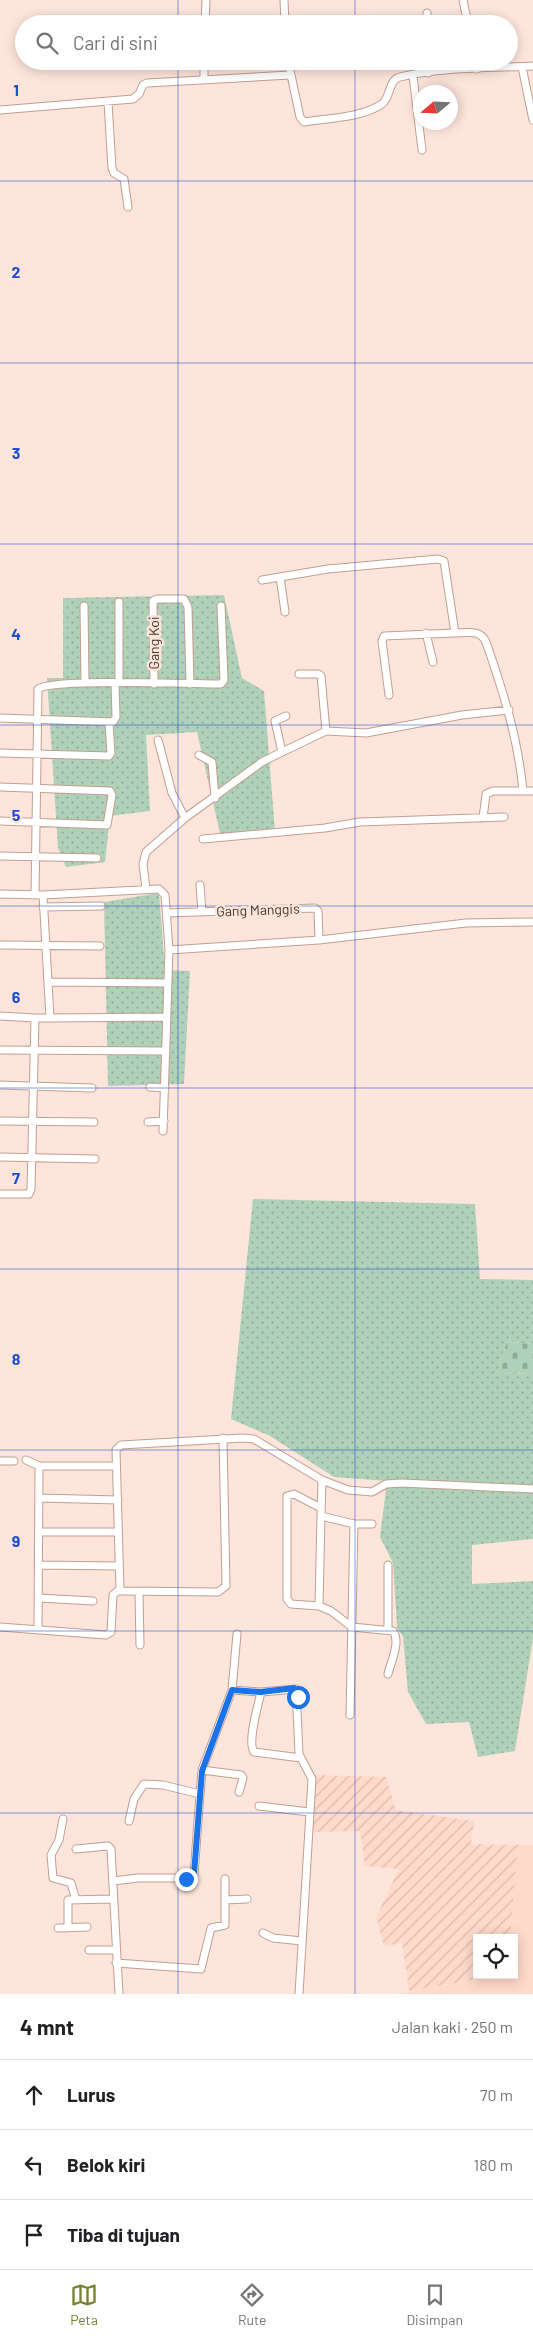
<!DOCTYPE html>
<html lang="id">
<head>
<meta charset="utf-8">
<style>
	:root { --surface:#fff; --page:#f2f2f2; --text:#202124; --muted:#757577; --line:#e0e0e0; --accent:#78822e }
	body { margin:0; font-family:Barlow,sans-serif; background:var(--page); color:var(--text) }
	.controls { position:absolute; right:15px; bottom:15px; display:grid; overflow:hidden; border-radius:0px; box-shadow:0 2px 12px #0003 }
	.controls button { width:45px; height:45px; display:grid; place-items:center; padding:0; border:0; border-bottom:1px solid var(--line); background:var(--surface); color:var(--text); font:25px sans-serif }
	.compass { position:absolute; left:413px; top:85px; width:45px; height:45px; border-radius:50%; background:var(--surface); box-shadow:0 2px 12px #0003; rotate:251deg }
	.stop { position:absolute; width:15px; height:15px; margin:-11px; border:4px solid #1a73e8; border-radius:50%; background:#fff }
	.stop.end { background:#1a73e8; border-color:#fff; box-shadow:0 1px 5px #0008 }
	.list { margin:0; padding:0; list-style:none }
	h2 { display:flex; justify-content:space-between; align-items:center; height:65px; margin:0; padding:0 20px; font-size:21px }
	h2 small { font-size:16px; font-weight:400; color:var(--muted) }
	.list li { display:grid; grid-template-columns:32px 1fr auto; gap:15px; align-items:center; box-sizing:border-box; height:70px; padding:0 20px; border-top:1px solid var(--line) }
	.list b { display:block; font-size:19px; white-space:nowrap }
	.list em { font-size:16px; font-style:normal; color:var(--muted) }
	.icon { flex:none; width:28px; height:28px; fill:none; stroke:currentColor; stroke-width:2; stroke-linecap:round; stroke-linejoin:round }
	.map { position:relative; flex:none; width:533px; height:1994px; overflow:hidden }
	.search { position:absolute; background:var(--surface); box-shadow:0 2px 12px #0003; left:15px; right:15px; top:15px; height:55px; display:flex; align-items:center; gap:12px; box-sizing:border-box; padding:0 18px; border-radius:28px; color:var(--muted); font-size:19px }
	.sheet { height:275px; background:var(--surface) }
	nav { display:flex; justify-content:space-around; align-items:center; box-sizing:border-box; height:70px; border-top:1px solid var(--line); background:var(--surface); font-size:14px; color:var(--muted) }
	nav a { display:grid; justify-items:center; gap:2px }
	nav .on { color:var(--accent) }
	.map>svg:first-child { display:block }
</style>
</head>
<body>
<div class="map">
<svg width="533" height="1994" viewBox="0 0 533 1994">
	<defs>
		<pattern id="industrial-furrows" width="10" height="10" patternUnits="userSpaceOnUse" patternTransform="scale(1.25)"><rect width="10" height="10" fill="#ffd9ca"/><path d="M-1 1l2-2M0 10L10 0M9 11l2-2" fill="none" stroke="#dcbbae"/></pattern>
		<pattern id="grass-dots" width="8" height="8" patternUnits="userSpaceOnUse" patternTransform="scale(1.25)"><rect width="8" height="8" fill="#b0d1b9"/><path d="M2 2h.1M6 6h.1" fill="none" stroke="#91ab97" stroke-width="1.8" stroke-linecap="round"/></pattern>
		<pattern id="cemetery-stones" width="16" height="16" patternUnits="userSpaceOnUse" patternTransform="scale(1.25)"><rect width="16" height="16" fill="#b0d1b9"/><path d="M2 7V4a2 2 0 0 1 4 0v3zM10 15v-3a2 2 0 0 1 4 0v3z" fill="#91ab97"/></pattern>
	</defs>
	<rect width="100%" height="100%" fill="#fde5db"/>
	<path fill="#ffd9ca" d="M518 1845H533V1994H397L503 1975H514V1938H510Z"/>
	<path fill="url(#industrial-furrows)" d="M313 1775 386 1777 396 1810 474 1821 471 1844 518 1845 510 1938H477V1975H503L409 1991 402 1943 384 1946 376 1917 399 1869 365 1866 360 1831 309 1832Z"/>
	<path fill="url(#grass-dots)" d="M224 595 242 678 264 691 275 832 221 838 197 732 146 735 150 811 110 816 105 862 66 867 58 848 47 678H63V598Z
		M159 893 165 970 190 971 184 1084 108 1086 104 902Z
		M253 1199 475 1204 480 1279 533 1280V1344L507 1342 497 1373 533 1374V1539L472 1545V1584L533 1581V1638L515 1751 478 1757 469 1722 426 1724 408 1692 403 1637 397 1627 393 1563 380 1537 387 1481 334 1477 270 1436 231 1419Z"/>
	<path fill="url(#cemetery-stones)" d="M507 1342 533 1344V1374L497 1373Z"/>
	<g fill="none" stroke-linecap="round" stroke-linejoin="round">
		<g stroke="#c39e8f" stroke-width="9">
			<path id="street" d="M284 0 285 24
				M463 0 468 24
				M427 13V24
				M205 24 206 0
				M288 61 300 117 304 122C328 118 361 118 382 104 391 97 388 80 400 77 440 67 492 68 533 66
				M428 61V73
				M476 61 477 69
				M522 67 533 120
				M413 76 422 150
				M204 79V61
				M108 102 112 168 114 173 124 179 128 207
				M0 110 133 99 139 94 143 85 147 83 290 75
				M280 577 285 612
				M262 580 328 569 438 559 444 561 455 633C467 633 480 629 486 642 503 691 518 738 523 791H533
				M119 602V683
				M84 606 85 683
				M426 633 433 662
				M299 674H318L321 676 326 731
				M154 684 153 601 157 599H184L188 607 190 684
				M389 695 382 641 384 636 455 633
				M0 718 113 722 116 717 115 683
				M158 740 172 793 185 818
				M282 752 275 721 286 716
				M0 753 109 756 111 753 109 723
				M199 755 212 762 215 798
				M0 787 110 791 112 795 107 825 0 821
				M483 818 486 794 493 791H523
				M203 839 325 828 360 822 504 817
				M0 856 97 858
				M200 885 202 912
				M146 889 143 864 146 852 185 818 262 762 282 752 326 731 366 733 462 715 509 710
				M0 894 43 895 159 889 165 895 169 950 319 940 466 923 533 922
				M35 895 38 689C52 678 194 684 221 684L224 680 221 606
				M43 907 101 906
				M167 913 315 908 318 911 319 940
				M1 945 100 946
				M49 982 168 983
				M0 1016 35 1018
				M50 1018 166 1017
				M0 1050 166 1051
				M0 1085 92 1088
				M150 1087 165 1088
				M0 1121 94 1122
				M148 1122 164 1121
				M163 1131 169 950
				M0 1157 95 1159
				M0 1194H29L31 1189 35 1018H50L43 895
				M26 1460 39 1466H115
				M0 1461H14
				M322 1480 321 1516 354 1524 350 1715
				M39 1498 118 1500
				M321 1516 319 1606 331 1611 352 1627 393 1631C401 1642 391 1661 388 1674
				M354 1524H372
				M39 1532H118
				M39 1565 119 1566
				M120 1591 218 1592 226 1586 223 1438
				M139 1592 140 1645
				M39 1598 93 1601
				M319 1606 291 1604 287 1599V1496L294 1494 319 1507
				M0 1627 106 1635 111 1632 113 1595 120 1589 116 1450 121 1445 243 1438 254 1439 322 1480 348 1490 372 1492 386 1484 402 1483 533 1489
				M388 1629V1565
				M38 1630 39 1466
				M232 1690 237 1634
				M261 1692 296 1689 299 1754 312 1779 299 1994
				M202 1770 241 1775 243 1778 239 1792
				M259 1806 309 1812
				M63 1819 59 1840 51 1855 53 1878 71 1883 76 1900
				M129 1821 134 1799 144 1784 163 1785 200 1794 202 1770 232 1690 261 1692C258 1706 247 1742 254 1752L301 1758
				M76 1849 108 1846 111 1849 119 1994
				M113 1881 138 1878H192L194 1875 200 1794
				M225 1900 247 1899
				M58 1928 87 1927
				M68 1928V1900L112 1899
				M263 1933 273 1938 302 1941
				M89 1950H115
				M116 1963 201 1969 211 1928 225 1925V1879"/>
		</g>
		<use href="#street" stroke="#fff" stroke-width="7"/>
	</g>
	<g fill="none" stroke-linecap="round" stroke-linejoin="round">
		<path stroke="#1a73e8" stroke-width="6" d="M186 1879 192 1878 194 1874 202 1771 232 1690 261 1692 294 1688 298 1692V1697"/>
	</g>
	<path fill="none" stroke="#1d4ed8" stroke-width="1" stroke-opacity="0.55" d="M178 0V24M355 0V24M178 61V1994M355 61V1994M0 181H533M0 363H533M0 544H533M0 725H533M0 906H533M0 1088H533M0 1269H533M0 1450H533M0 1631H533M0 1813H533"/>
	<g text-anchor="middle" stroke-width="5" stroke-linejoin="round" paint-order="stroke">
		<g font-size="14" fill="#473832" stroke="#fde5db">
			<text transform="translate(154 643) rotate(-90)" y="5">Gang Koi</text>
			<text transform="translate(258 910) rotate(-2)" y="5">Gang Manggis</text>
		</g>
	</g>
	<g font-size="16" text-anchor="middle" font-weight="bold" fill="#1d4ed8" stroke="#fde5db" stroke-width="5" stroke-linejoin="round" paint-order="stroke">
		<text x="16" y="96">1</text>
		<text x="16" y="278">2</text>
		<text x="16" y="459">3</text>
		<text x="16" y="640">4</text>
		<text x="16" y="821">5</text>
		<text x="16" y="1003">6</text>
		<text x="16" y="1184">7</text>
		<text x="16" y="1365">8</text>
		<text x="16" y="1547">9</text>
	</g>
</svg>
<div class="controls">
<button><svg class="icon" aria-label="locate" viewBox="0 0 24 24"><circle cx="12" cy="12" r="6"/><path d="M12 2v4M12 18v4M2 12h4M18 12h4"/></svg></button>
</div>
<svg class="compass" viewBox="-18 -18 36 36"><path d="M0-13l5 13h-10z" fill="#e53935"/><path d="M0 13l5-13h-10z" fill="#757577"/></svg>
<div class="stop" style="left:298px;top:1697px"></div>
<div class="stop end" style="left:186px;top:1879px"></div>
<div class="search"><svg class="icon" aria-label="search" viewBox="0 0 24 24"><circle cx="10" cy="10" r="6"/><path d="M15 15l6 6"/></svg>Cari di sini</div>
</div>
<section class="sheet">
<h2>4 mnt<small>Jalan kaki · 250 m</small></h2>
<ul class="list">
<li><svg class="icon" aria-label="ahead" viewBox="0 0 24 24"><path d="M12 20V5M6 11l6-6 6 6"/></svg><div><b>Lurus</b></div><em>70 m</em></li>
<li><svg class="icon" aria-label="left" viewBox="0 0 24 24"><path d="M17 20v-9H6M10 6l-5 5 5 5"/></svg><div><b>Belok kiri</b></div><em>180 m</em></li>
<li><svg class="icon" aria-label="arrive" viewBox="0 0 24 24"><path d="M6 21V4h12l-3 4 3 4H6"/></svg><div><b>Tiba di tujuan</b></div></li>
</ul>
</section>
<nav>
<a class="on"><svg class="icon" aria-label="map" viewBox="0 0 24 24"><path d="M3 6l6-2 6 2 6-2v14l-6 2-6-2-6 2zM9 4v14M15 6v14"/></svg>Peta</a>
<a><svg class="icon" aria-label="directions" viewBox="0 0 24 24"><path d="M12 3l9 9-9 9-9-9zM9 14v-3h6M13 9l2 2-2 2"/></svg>Rute</a>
<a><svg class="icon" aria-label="saved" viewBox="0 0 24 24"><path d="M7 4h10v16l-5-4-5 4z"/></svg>Disimpan</a>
</nav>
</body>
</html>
